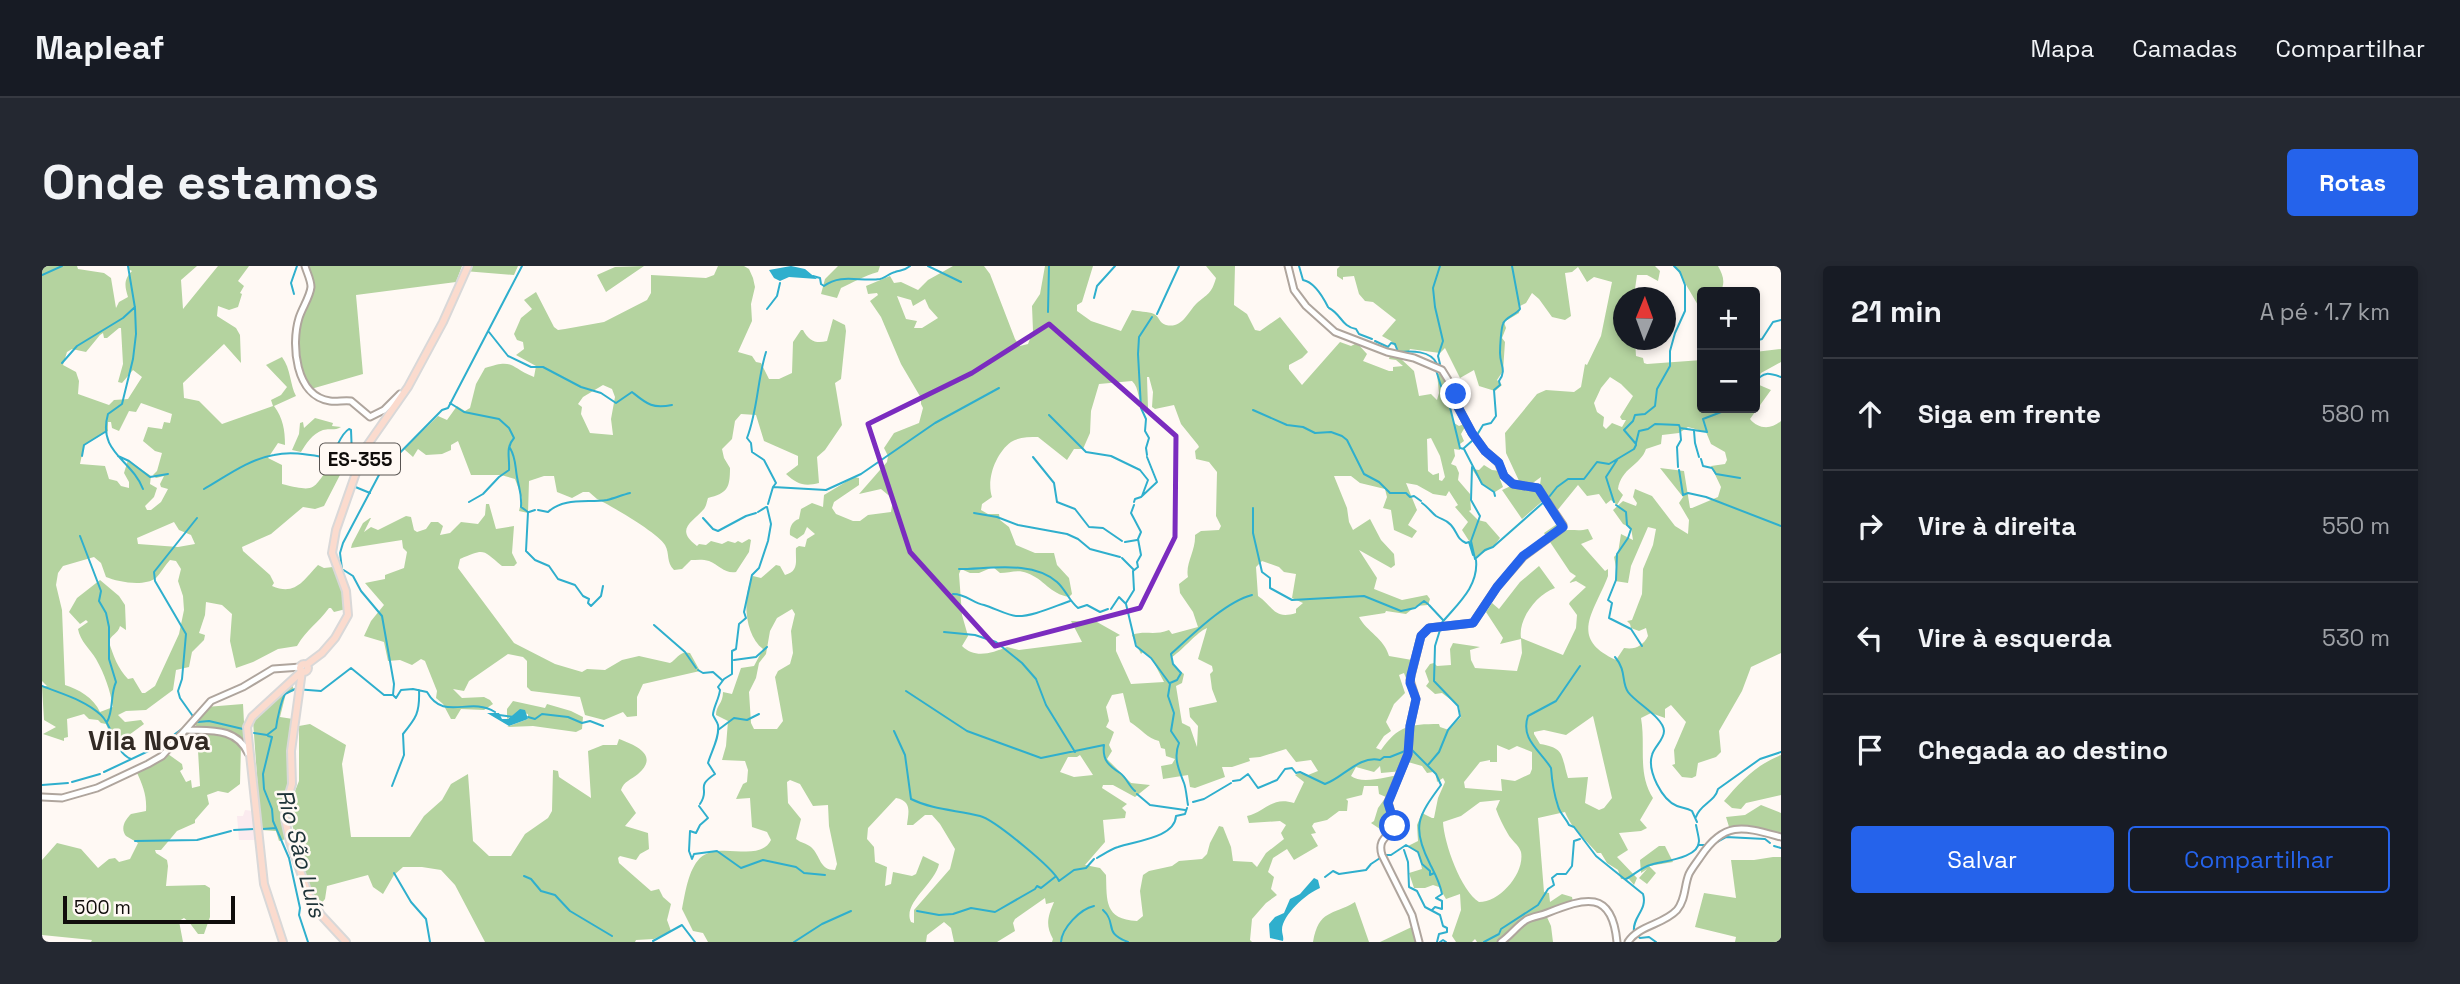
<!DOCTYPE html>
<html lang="pt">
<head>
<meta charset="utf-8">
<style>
	:root { --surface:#171b24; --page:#242831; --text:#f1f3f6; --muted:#9ea1a6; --line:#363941; --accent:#2563eb }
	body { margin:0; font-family:"Space Grotesk",sans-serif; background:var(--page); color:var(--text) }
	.controls { position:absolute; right:21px; top:21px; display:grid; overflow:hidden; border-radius:7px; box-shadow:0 4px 10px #0003 }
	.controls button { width:63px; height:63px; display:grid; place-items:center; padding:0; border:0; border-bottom:2px solid var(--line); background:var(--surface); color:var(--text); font:35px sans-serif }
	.compass { position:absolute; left:1571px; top:21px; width:63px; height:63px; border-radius:50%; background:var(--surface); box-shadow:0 4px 10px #0003; rotate:1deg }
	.scale { position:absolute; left:21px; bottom:18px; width:172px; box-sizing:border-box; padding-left:7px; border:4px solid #100d0b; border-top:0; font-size:19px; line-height:24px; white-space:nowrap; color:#100d0b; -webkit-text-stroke:5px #fff9f4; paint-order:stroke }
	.stop { position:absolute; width:21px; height:21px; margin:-16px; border:5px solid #2563eb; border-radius:50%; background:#fff }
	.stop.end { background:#2563eb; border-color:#fff; box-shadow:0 2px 7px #0008 }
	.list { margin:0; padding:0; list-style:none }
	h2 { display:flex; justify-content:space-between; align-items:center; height:91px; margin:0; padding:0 28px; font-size:30px }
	h2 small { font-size:23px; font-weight:400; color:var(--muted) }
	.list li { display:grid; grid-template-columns:46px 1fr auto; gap:21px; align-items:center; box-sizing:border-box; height:112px; padding:0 28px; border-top:2px solid var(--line) }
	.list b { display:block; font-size:26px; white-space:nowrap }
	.list em { font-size:23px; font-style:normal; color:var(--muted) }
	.actions { display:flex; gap:14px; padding:21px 28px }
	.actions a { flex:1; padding:16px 0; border:2px solid var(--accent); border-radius:7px; text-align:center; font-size:24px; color:var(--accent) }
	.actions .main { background:var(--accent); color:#fff }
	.icon { flex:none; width:38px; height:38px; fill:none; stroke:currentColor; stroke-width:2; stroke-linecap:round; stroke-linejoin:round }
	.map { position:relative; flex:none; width:1739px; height:676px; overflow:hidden; border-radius:7px }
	header { display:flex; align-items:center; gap:42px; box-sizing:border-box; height:98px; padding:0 35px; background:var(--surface); border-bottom:2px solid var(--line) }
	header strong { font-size:33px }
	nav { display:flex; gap:38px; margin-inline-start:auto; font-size:24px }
	.intro { display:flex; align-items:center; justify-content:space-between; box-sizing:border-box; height:168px; padding:0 42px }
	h1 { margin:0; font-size:49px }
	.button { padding:18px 32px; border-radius:7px; background:var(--accent); color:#fff; font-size:24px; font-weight:700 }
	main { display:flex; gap:42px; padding:0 42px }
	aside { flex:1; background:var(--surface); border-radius:7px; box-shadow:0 4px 10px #0003 }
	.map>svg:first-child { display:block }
</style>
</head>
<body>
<header>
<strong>Mapleaf</strong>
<nav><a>Mapa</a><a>Camadas</a><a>Compartilhar</a></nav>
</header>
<div class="intro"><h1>Onde estamos</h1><a class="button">Rotas</a></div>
<main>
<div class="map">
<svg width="1739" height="676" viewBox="0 0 1739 676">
	<rect width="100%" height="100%" fill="#fff9f4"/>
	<path fill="#fbebef" d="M203 544 211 545 213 574H197L195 550H201Z"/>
	<path fill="#b4d39f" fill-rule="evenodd" d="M0 0H35L36 3 62 7 69 12 74 42 77 36 86 31C83 21 81 14 90 5L86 3 87 0H155L139 14 141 43 176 0H207L196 15 202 20 198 27 200 28 196 41 187 44 176 40 175 50 194 62 198 69 199 97 182 78 141 117 142 132 157 135 180 158 231 140 229 134 239 129 245 121 224 99 240 91C249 103 248 119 254 130L232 140C241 152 243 164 243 179L236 177 226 192 240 199V218C279 228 269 221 292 196L297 198 299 207 282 240 273 243 261 241 229 268 200 281 201 285 228 309 232 317 230 320C253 330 261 315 276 299L282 302 291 301 302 324 304 343 292 346 289 342H287C276 357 265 363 255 380L236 383 211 396 194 402 188 375 190 348 180 339 164 336 163 349 157 367 163 369 162 374 150 386 147 401 134 404 131 424 104 444 84 445 76 449 83 456 99 454 102 458 76 477 73 472H70L64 458 59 457 56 454 47 453 42 448 25 453 26 471 22 472V475L1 468 14 461 2 454 0 421 5 420 0 415ZM77 62H79L81 98 76 116 80 117 91 104 100 111 86 133 72 134 67 139 36 128 37 115 34 106 21 99 25 86 30 83 44 86 58 69 61 67 62 72H65ZM99 137 130 148 128 157 122 156 120 163 106 161 101 175 113 185 120 187 115 205 111 209 114 212 122 210 118 218 119 221 126 223 119 236 109 244H105L103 240 112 231 115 222 108 218 109 210 86 194 82 207 87 216V222L79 220 75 215 67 213 63 200 38 198 42 179 66 165V156H69L70 162 77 165 87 145 94 146ZM132 256 137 264 149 269 153 278 136 281 96 278 95 272ZM52 291 59 297 64 311C76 316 102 321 114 312 119 307 123 299 128 294L134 295 139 303 136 315 141 330 142 344 137 368 113 420 103 427H100L91 412 86 413C76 403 71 389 67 376 68 369 76 368 78 360L84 364 83 339 77 330 58 314 35 332 27 346 38 358 44 354 46 356 36 363C38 375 48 383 54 393 63 409 68 424 71 441L58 446C52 432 36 423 23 419L20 344 14 319 16 307 21 300Z
		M264 0H420L414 16 314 29 321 108 269 123 266 122 251 78 267 24Z
		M424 0H476L472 9 422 5Z
		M602 0 564 26 555 9 573 1Z
		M676 0H702L707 3 711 12 713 21 709 38 710 55 696 86 710 90 714 96 719 97 727 113H737L750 107 751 76 759 64H761C767 75 774 78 785 75L791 53 803 59 804 65 799 113 793 117 800 159 783 184 775 191 777 217C762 221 755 218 744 208L756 199V190L722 175 714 149 699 148 693 155 690 173 680 183 682 192 688 202C688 223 685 227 666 232 665 235 664 241 662 243 651 256 632 263 655 280L657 278 664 279 669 275 680 278 686 275 693 277 696 275 700 277 707 273 709 274 707 286 694 306C683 308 677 299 667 295 661 293 654 294 649 294L640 303 632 304C624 296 628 288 623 279 616 267 568 239 555 233L547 226H541L530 232 515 226 512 210H502L487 215 486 247 477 245 480 232 473 213 459 209H429L416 175 409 179V184L400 188 384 189 376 183 371 191 362 183 396 150 405 154 415 140 423 145 428 142 434 118 443 102C472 92 467 101 492 111L494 100 474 89 482 83 481 76 475 74 472 68 479 52 490 43 482 34 494 26 512 61 516 64 523 63 562 56 605 34 609 27V9L664 12 672 9ZM561 119 570 123 573 131 569 153 571 169 548 167 539 148 540 141 536 138 541 131Z
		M796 0H838L836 6C822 10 812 16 799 22L795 32 779 28 783 13Z
		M911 0H942L948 8 973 73 978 80 986 78 991 65 990 40 998 28 1003 0H1051L1040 36 1035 39V45L1049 55 1079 65 1090 44C1096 46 1106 45 1112 48 1117 50 1117 57 1124 59 1140 63 1146 46 1154 38 1166 27 1169 29 1174 12L1164 0H1193L1192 39 1205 48 1213 64 1218 65 1238 51 1266 86 1260 92 1247 99V103L1260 119 1298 76 1309 80 1315 77 1325 88 1321 95 1347 105H1351V101L1361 100 1354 94 1347 93 1348 90 1359 93 1372 105 1377 130 1389 128 1395 134 1397 127 1395 108 1401 107 1412 126 1415 137 1408 140 1412 157 1417 160 1422 158 1423 161 1419 168 1422 175 1418 178V184L1412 183 1413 190 1409 198 1414 200 1417 207 1416 214 1428 228 1429 244 1427 245 1436 254 1444 256 1458 272 1452 280 1433 292 1430 288 1429 278 1420 264 1426 256 1413 241 1416 239 1407 225 1404 230 1391 228 1375 219 1364 217 1375 244 1366 259 1375 265 1370 272 1352 264 1349 244 1341 242 1345 231 1343 223 1318 217 1309 210H1292L1305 242 1307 256 1311 264 1328 253 1339 274 1352 288 1353 299 1349 302 1317 284 1335 312 1332 323 1360 334 1385 329 1388 333 1386 339 1374 340 1364 348 1344 345 1343 347 1317 351C1325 366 1342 372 1347 390L1370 394 1366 414 1365 415 1362 407 1357 409 1363 427 1352 438 1344 456 1349 465 1342 470 1334 482 1339 484C1356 460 1367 458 1397 458L1398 461 1407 464 1419 451 1417 440 1400 427 1393 428 1384 420 1387 416 1383 405 1388 398 1392 397 1395 400 1409 399 1408 383 1411 377 1438 381 1428 384 1429 394 1433 402 1475 405 1480 387 1479 373 1458 378 1461 372 1444 346 1450 337 1457 343 1478 316 1497 300 1513 322C1495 328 1476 353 1479 372L1521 389 1534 362 1535 349 1527 338 1528 336 1544 321 1534 315 1527 317 1534 310 1528 306 1502 267 1518 256V266C1527 262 1536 266 1546 263L1551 273 1539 278 1563 305 1566 303V310C1552 347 1526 372 1574 394L1582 382C1593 384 1601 380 1606 370L1604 362 1597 365 1589 362 1588 358 1585 355 1590 354 1600 328 1601 303 1611 279 1614 263 1606 261 1589 300 1586 317 1573 315 1575 306 1572 291 1576 287 1579 268 1591 274 1589 262 1581 258 1571 244 1581 235 1594 240 1595 237 1591 231 1593 223 1610 230 1633 260 1646 268 1647 254 1637 237 1641 231 1618 202 1642 205 1648 242H1650L1676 231 1679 221 1669 200 1683 198 1685 194 1683 186 1669 178 1664 166 1646 161 1637 167 1620 169 1619 178 1604 183C1599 199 1579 202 1576 223L1581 229 1575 239 1569 234 1564 238 1557 228 1545 230 1536 219 1514 246 1498 219 1499 211 1488 219 1478 217 1464 187 1463 167 1495 128 1504 124 1532 126 1539 121 1543 98 1545 99 1559 70 1570 16 1552 11 1545 16 1536 1 1530 6 1523 7 1529 50 1523 54 1510 51 1497 33 1490 27 1484 37 1478 40 1477 47 1462 56 1464 62 1460 72 1463 76 1461 105 1455 114 1460 119 1453 125 1437 120 1432 104 1418 112 1403 82 1398 87 1368 83 1366 87 1374 90 1372 93 1358 87 1349 75 1340 70 1354 54 1331 36 1323 35 1317 28 1312 10 1301 11V14L1295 10V3L1298 0H1613L1618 5 1616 15 1605 9H1595L1593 23 1588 31 1582 32V74H1593L1594 90 1601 92 1602 97 1605 98 1660 94V142H1713V86L1739 83V96L1719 107 1715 118 1729 124 1708 153C1716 163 1729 164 1739 155V387L1709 401 1700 425 1677 465 1679 486 1674 491 1656 497 1654 510 1650 512 1640 511 1630 499 1633 498 1632 484 1644 456 1629 439 1623 443V452L1609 447 1599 452C1604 480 1595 507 1611 532L1598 554 1605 562 1599 565 1577 567 1586 584 1575 591 1595 612 1592 619 1587 613H1579L1576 604 1565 597 1559 587H1555C1542 571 1531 565 1523 546L1496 552 1502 626 1507 627 1508 636 1520 628 1530 631 1531 636 1504 649 1509 660 1511 676H1435L1433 673 1430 676H1414L1410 670 1419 644 1418 628 1404 633 1397 621 1391 619 1383 622H1372L1367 607 1380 603 1377 588 1366 580 1376 575 1375 559 1380 547 1390 552H1392L1396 532 1403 516 1401 512 1395 516 1394 509 1391 506 1385 507 1380 500 1366 496 1361 505 1339 507 1338 500 1332 506 1314 501 1309 510C1320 519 1347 510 1362 508L1349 535 1354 562 1347 569 1329 557 1332 555 1336 542 1344 531 1337 528 1336 520H1322L1320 529 1304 533 1306 535 1305 545H1297L1285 554 1272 557 1270 560 1274 567 1269 568 1276 580 1252 594 1245 583 1231 592 1226 606 1232 611 1229 623 1235 629 1224 637 1210 653 1208 674 1210 676H1010L1011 673C1003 659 1006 650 1012 636L1004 638 1003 632 973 653 971 657 973 665 955 676H912L909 662 902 656 885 669 884 676H666L661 667 651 665 640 643C643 628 646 604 658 592 677 574 717 598 729 574L725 566 710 561 708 532 694 533 701 518 705 516 706 504 703 495 680 494 684 480 686 455 674 449C674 439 681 438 681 426L690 428 699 402 712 400 721 383C702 369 700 329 711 310L719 312 734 299 738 300 743 309C758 305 753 294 754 282L757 280 763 281 765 273 773 268 765 261 762 268 755 273 748 269C747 262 750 255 757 253L759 243 770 237 781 241 782 229 812 211 817 212V219L792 236 790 242 794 248 811 255H818L826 249 849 246 851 233 839 223 817 228 845 196 846 190 842 182 852 167 877 157 881 142 879 138V132L859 98 839 51 828 35 836 29 835 27 826 28 824 20 848 10 852 17 859 16 876 24 886 14ZM855 30 869 34 871 40 883 33 887 42 896 52 880 62H872L875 55 864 53ZM1105 111H1107L1111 126 1110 141 1113 143 1132 139 1139 158 1156 179 1157 181 1153 185 1154 193 1167 196 1175 206 1174 250 1179 260 1177 264 1159 265 1153 269C1154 284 1143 298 1146 311L1137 318 1138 327 1151 346 1156 361 1130 368 1127 364C1112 370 1103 364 1090 369L1099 388 1101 386 1109 391 1122 416 1089 418 1074 385V371L1078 369 1055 356 1029 355 1040 376 977 384 965 381C950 387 933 393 920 380L926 370 920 349 917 308 919 303 928 307H937L951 301 958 307C967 307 976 303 985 307 1002 313 1008 328 1027 331L1030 328 1027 312 1015 299 1012 287H993L974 279 967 261 958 254 957 248H946L939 244 940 238 950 231C944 213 954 187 969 176 977 171 987 171 996 171L1025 194 1032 183H1041L1048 167 1049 145 1057 118 1090 115C1098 122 1095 136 1103 144L1106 142ZM1568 111 1579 118 1591 130 1578 151 1580 154H1584L1580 161 1570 157 1564 163 1561 160 1562 151 1555 146 1552 137 1559 122ZM1389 172 1398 190 1403 211 1400 215 1397 214V207L1391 209 1386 205 1385 173ZM1220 295 1237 301 1242 306 1254 308 1250 332 1261 337 1254 343V347C1232 354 1232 341 1216 330L1214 301ZM750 343 753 348 749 365 751 387 748 398 736 405 733 411 741 455 735 463H712L709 457 707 426 714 412 717 397 724 388 728 365 735 352ZM1165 362 1156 393 1170 400 1171 405 1168 408 1170 423 1175 436 1147 442 1148 451 1156 460 1155 481 1148 461 1140 457 1134 420 1140 417 1142 408 1131 399 1130 391C1142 383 1155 366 1165 362ZM1081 427 1088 456C1098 462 1106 473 1117 475L1119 482 1123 483 1124 490 1133 493 1130 498 1119 500 1121 513 1146 509 1148 521 1153 522 1183 511 1180 501H1190L1208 495 1207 492 1218 491 1244 483 1254 496 1269 494 1276 505 1266 509 1257 507 1253 509 1262 516 1252 537C1229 530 1224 546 1205 550L1207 557 1238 555 1244 559 1239 567 1242 573 1224 587 1215 601 1210 596 1191 595 1189 581 1181 561 1177 560 1168 577 1165 588 1160 593 1137 595 1130 600 1107 605 1101 609 1098 625 1101 650 1095 655C1062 653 1065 635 1064 609L1058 602 1043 599 1063 576 1061 554 1083 552 1084 546 1080 542 1085 538 1060 522 1061 519H1071L1093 531 1108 519 1089 517 1065 493 1070 485 1067 479 1072 466 1064 461 1067 455 1064 441 1070 429ZM1551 450 1570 532 1562 542 1557 544 1543 537 1546 511 1526 512C1519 489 1523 482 1498 478L1492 468V466L1502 464 1524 469ZM1455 479 1467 484 1475 480 1490 486V503L1488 508 1473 515 1459 513 1460 525 1423 522 1422 516 1438 496 1448 494V496H1455ZM1038 489 1051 509 1032 511 1018 506 1026 491H1035ZM748 514 758 518 771 540 786 539 787 560 795 598 793 604C777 604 779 590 769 581 764 577 759 577 754 573L759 553 746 537 745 516ZM854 532C871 535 866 548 865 559H871L883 549H890L898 558 913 583 908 603 872 644V657L869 656C860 637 893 618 897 598L881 590 874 608 870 610 851 606 849 618 843 620 845 601 833 596 832 581 825 573 826 562ZM1458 534 1454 543C1457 551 1461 560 1466 568 1469 574 1477 579 1479 586 1483 607 1458 636 1437 636 1419 625 1402 577 1401 556L1419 550 1438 536Z
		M1633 0H1676C1681 9 1684 17 1678 26H1660V46Z
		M273 152 291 157 290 160 299 161C292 165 288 162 281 164 270 168 264 178 259 186L250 184 257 168 258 157 261 156 262 162Z
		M1442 199 1450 204 1458 205 1461 210 1458 213 1461 221 1453 226 1440 218 1430 203 1437 204Z
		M1471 219 1484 223 1491 221 1504 232 1480 253 1460 224Z
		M444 238H447L454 263 472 260 470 287 475 297 472 300H460C440 284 444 282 418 293L416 302 472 377 513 398 540 406 545 403 563 404 580 394 597 390 628 397C635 393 638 384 648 387L658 405 601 418 595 431V450L585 451 581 446 562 454 543 449 538 431 489 425 485 421V395L481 391 466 388 427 415 422 425 411 423 420 432 442 431 448 434 451 438 442 444 419 443 413 453H409L401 438 394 432 395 425 383 395 379 393 370 399 358 394 346 395 342 376 322 370 329 355 342 339 323 317 343 313V309L362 302 365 286 361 282 360 274 309 282 310 278 321 257 328 252H329L322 266 329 261 336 264 364 250 369 251 372 264 375 266 384 263 389 256H396L401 260 398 269 408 267 419 256 436 258 443 249Z
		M250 418 252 425 244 427 238 451 251 453 246 488V520L238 544 244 573 237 575 234 565 219 564 211 455Z
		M471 435 503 442 505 438 529 445 541 451 540 463 534 466 491 460 465 461 486 453V448L476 446 465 453V443Z
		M201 438 203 475 199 478 198 518 186 527 176 525 165 529 167 538 153 554V557L135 565 119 584H113L114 587 125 594 126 600 124 620 163 619 168 622V651L162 668H156L147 656 142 652 137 655 141 676H49L50 674 0 669V594L15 577 39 583 56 602 67 593 73 592 77 596 88 593 96 577 84 570C78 562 83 554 89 548L104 545C105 530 101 519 94 505L126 488 140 498 141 503 138 505 144 516 149 514 150 522 158 520 155 467 157 462 152 458 164 441Z
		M268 458 304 479 300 498 309 571H368L382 550 400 534 409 518 426 508 431 575 447 590H469L483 568 506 552 510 545 511 504 516 505 517 511 549 532 546 485 561 479H575L577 473C593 479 618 489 596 508 589 514 582 515 579 524L594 547 583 560 606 567 607 583 598 588 594 594 578 590 576 592 577 597 609 625 617 623 621 631 629 638 625 654 629 665 612 673 594 674 593 676H443L413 619 399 604 380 601H361L352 609 341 628 331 621 326 609 285 620 283 633 278 639 264 614 247 546V540L257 515V460Z
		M1739 489V529L1704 537 1699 543 1690 542 1682 535C1699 515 1714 499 1739 489Z
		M1719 539 1739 547V567L1705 561 1688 564 1684 551 1703 549Z
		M1617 580H1623L1631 596 1607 600 1614 607 1605 618 1597 612 1605 603 1599 607 1598 594Z
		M1731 591H1739V676H1693L1694 671 1653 661 1662 627 1694 632 1689 594H1712Z
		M1313 636 1327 676H1271C1277 643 1290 650 1313 636Z
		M1374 659 1379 676H1338Z"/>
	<path fill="#2fafcd" d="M749 0 763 3 775 13 747 11 738 15 732 12 727 4Z
		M478 443 483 444 486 453 467 460 445 447H457L460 453H466Z
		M1272 612 1276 614 1278 622C1265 627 1240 649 1240 664 1240 668 1242 671 1241 675L1228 672 1227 658 1233 651 1242 647 1248 633 1258 628Z"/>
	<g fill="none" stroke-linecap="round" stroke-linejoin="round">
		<path stroke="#2fafcd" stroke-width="2" d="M86 0 93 42 94 68 91 93 80 138 66 148C55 186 90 194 101 223
			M886 0 919 16
			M1257 0 1261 14C1272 16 1281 31 1286 41
			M0 9 20 0
			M771 10 778 12 779 18 782 20C799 7 818 16 838 13 843 12 848 7 853 6 860 4 862 5 868 0
			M252 28 249 17 255 0
			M1052 32 1055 20 1073 0
			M1287 42C1299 48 1300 61 1314 63L1317 68 1330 73
			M725 43 735 30 738 17
			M1006 46 1007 0
			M1115 48 1137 0
			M447 66 466 90 489 101H501L539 121 559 127 574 137 590 126C605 138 610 143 630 139
			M1333 75 1346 81 1349 77 1353 78 1356 86C1369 85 1389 84 1395 98
			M1713 75 1720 73 1731 56 1739 54
			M724 86C715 115 716 143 705 172L709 177 710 186 722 194 734 217 731 221 726 238
			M20 97 35 80 81 52 93 41
			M1396 99 1398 98 1396 90 1401 75 1393 41 1391 22 1398 0
			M1394 104 1399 120 1405 129 1418 182 1422 183 1440 218 1452 226 1453 230
			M1713 116C1722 105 1727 107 1739 111
			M408 137 422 146 457 153 467 162 472 172C463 182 468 192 467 204L457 211 441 228 427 236
			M1713 138 1715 132 1713 117
			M1690 142H1693
			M1211 144 1245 159 1261 161 1273 167 1289 166 1300 170 1305 174 1322 208 1337 216 1348 227H1364L1368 231 1372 230 1379 235
			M1007 149 1044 186 1069 190 1098 204 1106 214 1100 230
			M1652 165 1653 177 1657 191
			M1435 169 1441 159 1449 157 1454 150 1452 124 1458 119 1457 115C1465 104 1458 99 1458 87 1458 81 1459 63 1461 58 1463 51 1474 49 1478 43L1470 0
			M1594 177 1597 165 1606 163 1613 158 1637 159 1638 162 1665 166 1661 153 1687 143
			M1594 178 1582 164 1591 155 1593 149 1603 148 1613 140 1615 123 1628 100V85L1633 67 1643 45V19L1638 6 1632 0
			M468 182C474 192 473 200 475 211 477 223 480 227 479 241L486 246 484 285 493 294 507 300 516 313 533 319 541 330 547 333 546 337 549 340 559 330 561 320
			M1422 182 1431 174
			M1105 189 1104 182 1107 172 1103 165 1104 153 1099 142 1096 88 1097 71 1110 51
			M40 190 42 179 63 166
			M76 190 87 195 108 211 126 208
			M991 191 1012 217 1015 236 1033 243 1047 261 1061 262 1080 275
			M1659 193 1661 200 1670 202 1674 208 1698 212
			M1430 201 1429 234 1438 250 1429 275 1433 293
			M1636 201 1635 181 1639 174 1638 163
			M1637 204 1641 229 1646 227 1664 231 1739 260
			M311 220 328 227
			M731 221 784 224 819 208 893 157 957 122
			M162 223C183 211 207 193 232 189 250 185 268 189 286 192 296 184 297 169 307 163L309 164 310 189 306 199 312 202
			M1507 231 1515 221 1526 213H1542L1555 196 1567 198 1592 183 1594 179
			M1092 236 1093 233 1099 231 1115 216 1105 191
			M1572 236 1564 211 1575 194
			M1380 237C1386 241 1389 246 1394 250 1400 254 1404 253 1409 259 1416 267 1414 272 1424 277L1427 276 1431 289
			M1574 239 1584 246 1585 259 1589 263 1586 272 1575 288 1574 314 1566 334 1570 337 1567 352 1589 363 1600 380
			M1211 242V267L1220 306 1228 312V322L1250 334 1322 330 1359 345 1373 342 1382 335 1386 338
			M496 244 506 246C522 231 545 237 565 234 573 232 580 229 588 227
			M487 246 493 244
			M716 246 724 241
			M932 247 955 251 976 259 1025 268 1036 273 1048 283 1078 291
			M155 252 112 306 113 315 144 368 140 413 136 425 138 432 155 456
			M661 252 671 263 676 265 704 250 714 247
			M38 270 59 325 57 335 64 347 67 361V393L74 416C68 429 72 443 65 456
			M1083 276 1095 274
			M1080 292 1091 303
			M1433 293 1443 284 1451 281 1503 235
			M917 303C947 303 990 294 1015 316 1024 324 1027 335 1036 342L1045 339 1058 346 1066 343
			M911 328C924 328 931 337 942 339 952 342 967 350 974 350 990 351 1013 340 1028 335
			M1084 337 1092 324 1091 305 1096 301 1095 296 1099 289 1096 273 1099 266 1089 247 1092 239
			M1387 339 1401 354
			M1069 343 1077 331 1084 338 1094 380 1109 392 1128 418 1126 430 1132 447 1129 465 1137 477C1131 492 1137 504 1142 517 1144 522 1145 534 1146 539
			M612 359 643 386 654 402
			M1398 359C1413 340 1437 322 1434 294
			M902 366 933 369 954 376 980 397 994 413 1004 439 1033 486
			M1573 391C1585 405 1579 416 1586 426 1594 437 1622 452 1622 465 1622 474 1612 481 1610 489 1605 505 1620 534 1635 540 1640 542 1645 542 1650 545L1655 556
			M692 394 714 391 725 381
			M1538 400 1514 435 1486 450C1478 473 1498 484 1509 502 1510 516 1512 528 1516 540 1518 548 1524 552 1527 559L1532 561 1554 590 1601 628C1606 644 1590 651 1592 666
			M656 404 661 407 671 406 680 414
			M1128 417 1135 414 1139 407 1131 398 1129 388C1150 369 1183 336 1210 329
			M0 420C20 428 43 434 59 449 71 460 72 486 89 493
			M864 425 925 465 999 492 1062 479C1060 494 1067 500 1078 507 1084 511 1087 520 1093 525
			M351 429 352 418 340 350 319 325 311 310 300 303 298 287 301 277 338 207 400 144 406 142 480 0
			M457 449 472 451
			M486 451 493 453 500 448 526 451 540 457 548 455 561 460
			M156 456 167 455 201 463
			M676 464 692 452 705 454 717 448
			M852 465 863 489 869 533C891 544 915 544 938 550 953 554 1012 603 1017 615L1032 604 1044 602 1052 593
			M212 467 225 469
			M225 469 234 462C235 454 239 435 243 428L253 423 279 425 309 402 342 429H351L354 432 359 424 371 423 385 426C402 456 427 430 453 446
			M226 470 230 471 221 508 222 523 230 543 231 555 247 592 258 642 257 649 266 676
			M1370 484 1394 508 1399 519C1376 550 1369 561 1388 598 1393 608 1398 617 1400 628L1394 632 1400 635V643L1393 641 1390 644
			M1386 499 1397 486 1406 464 1418 450 1416 440 1392 415 1393 380 1398 364
			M62 506 115 481 144 460
			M1191 515 1198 514 1206 508 1216 522 1235 514 1243 503 1250 502 1254 507 1258 506 1283 518C1301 512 1317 489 1338 494L1342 491H1348L1363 485
			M30 516 58 508
			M0 519 26 517
			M350 520 362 489 361 468C374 452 378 447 377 424
			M1095 528 1108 539 1143 544
			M1151 536 1162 533 1189 517
			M658 538C669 522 652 522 673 508L666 497C669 486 678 471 676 459 675 455 672 452 671 449 671 442 677 433 678 424L676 421 682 413 690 408V385L694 383 697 358 704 352 702 346 710 309 717 302 726 275 729 258 725 241
			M657 540 666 552 658 559 654 567 648 565 647 585 650 593 652 588 675 585 699 602 721 594 754 601 762 607 783 609
			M1654 551C1658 538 1673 536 1676 523L1718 493 1739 486
			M221 563 234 562
			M192 564 212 563
			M93 575 155 574 189 565
			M1673 577 1684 571 1723 573 1728 577
			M1656 579H1664
			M1732 580 1739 582
			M1362 584 1366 596 1367 621 1375 625 1383 641 1398 649 1401 660 1405 662V666L1397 668 1395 676
			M1344 589H1349L1364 579 1376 586 1380 598 1388 605V609L1392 607
			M1055 592C1062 588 1069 583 1076 581 1092 575 1133 572 1134 550L1143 548 1145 542
			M352 607 369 636 384 653 388 676
			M482 610 489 613 499 625 513 629 528 645 570 670
			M1283 611 1291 605 1297 608 1324 604 1329 598 1338 592
			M1584 613C1592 609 1600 601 1608 599 1620 595 1657 593 1657 575 1657 572 1655 564 1654 559
			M1061 644C1076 658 1060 666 1086 676
			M875 645 897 649 911 648 929 642 953 646 993 623 995 620 999 622 1013 611
			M1595 669 1598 672 1607 671 1614 676
			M611 675 640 659 653 676
			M752 676 780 658 809 645
			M1019 676C1020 662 1038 643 1052 640
			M1398 676 1401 674 1404 676
			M1442 676 1457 668 1459 663 1496 639 1506 623 1512 619 1510 612 1515 608H1524L1530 600 1532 575 1538 573"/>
		<g stroke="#afa59d" stroke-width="9">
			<path id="secondary" d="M263 0C265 7 269 14 269 21 268 31 260 42 257 52 249 78 253 130 288 135 295 136 302 134 309 135L328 151 342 144 358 128
				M1246 0 1252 24 1264 40 1293 66 1345 86 1372 92 1400 104 1413 125 1416 141 1430 167 1443 185 1456 196 1462 210 1471 218 1496 222 1521 259 1519 263 1481 291 1455 321 1431 357 1387 362 1379 370 1368 414 1374 433 1368 460 1366 488 1346 536 1353 560C1346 571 1335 573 1340 589L1370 649 1377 676
				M145 464C168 465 194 461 206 487
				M0 531 20 532 55 522 106 498 120 490 169 435 201 421 231 403 259 401
				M1459 676C1468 670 1475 660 1484 654 1491 650 1498 650 1505 647 1543 632 1570 623 1575 676
				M1586 676C1597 659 1621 659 1635 644 1644 633 1642 620 1647 608 1650 602 1655 596 1659 590 1683 554 1702 561 1739 571"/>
		</g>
		<g stroke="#d9d8d8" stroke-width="10">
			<path id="primary" d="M258 402a4 4 0 1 1 8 0a4 4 0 1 1-8 0Z
				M264 399 280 387 293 372 306 349 304 325 290 287 294 264 322 184 366 121 401 56 426 0
				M260 405 249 485 250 518 243 542V553L248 576 267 630 279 649 304 676
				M241 676 222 618 205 461 210 451 260 405"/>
		</g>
		<use href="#secondary" stroke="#fff" stroke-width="5"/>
		<use href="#primary" stroke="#fbdbce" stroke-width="6"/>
	</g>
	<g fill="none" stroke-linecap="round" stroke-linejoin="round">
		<path stroke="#2563eb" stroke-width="9" d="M1353 560 1346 537 1366 488 1368 460 1374 433 1368 417 1369 409 1379 370 1387 362 1431 357 1455 321 1481 290 1521 261 1496 222 1471 218 1462 210 1457 197 1443 185 1430 167 1416 141 1414 128"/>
	</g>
	<path fill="none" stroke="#7b2cbf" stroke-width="5" stroke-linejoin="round" d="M1007 58 1134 170 1133 271 1098 342 953 380 868 286 826 158 930 107Z"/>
	<g text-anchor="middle" stroke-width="5" stroke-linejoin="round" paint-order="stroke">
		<rect fill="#fff9f4" stroke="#585451" stroke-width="2" x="278" y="177.5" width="80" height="31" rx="5"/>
		<g font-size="19" font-weight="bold" fill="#100d0b">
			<text x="318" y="200">ES-355</text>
		</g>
		<g font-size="23" font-style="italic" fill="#1e3338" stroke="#fff9f4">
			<text transform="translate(259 587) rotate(75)" y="8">Rio São Luís</text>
		</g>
		<g font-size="28" font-weight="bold" fill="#322a24" stroke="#fff9f4">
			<text x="107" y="484">Vila Nova</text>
		</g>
	</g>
</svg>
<div class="controls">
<button>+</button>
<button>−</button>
</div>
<svg class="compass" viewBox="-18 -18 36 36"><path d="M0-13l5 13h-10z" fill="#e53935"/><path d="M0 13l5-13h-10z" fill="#9ea1a6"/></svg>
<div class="scale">500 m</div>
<div class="stop" style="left:1353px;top:560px"></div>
<div class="stop end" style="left:1414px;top:128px"></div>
</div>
<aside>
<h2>21 min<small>A pé · 1.7 km</small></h2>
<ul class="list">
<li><svg class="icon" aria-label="ahead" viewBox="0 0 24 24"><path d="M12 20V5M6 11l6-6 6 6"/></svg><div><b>Siga em frente</b></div><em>580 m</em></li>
<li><svg class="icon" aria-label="right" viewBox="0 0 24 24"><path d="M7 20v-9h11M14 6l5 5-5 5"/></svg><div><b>Vire à direita</b></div><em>550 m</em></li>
<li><svg class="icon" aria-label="left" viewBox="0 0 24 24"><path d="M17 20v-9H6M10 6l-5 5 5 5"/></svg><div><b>Vire à esquerda</b></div><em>530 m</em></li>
<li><svg class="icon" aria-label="arrive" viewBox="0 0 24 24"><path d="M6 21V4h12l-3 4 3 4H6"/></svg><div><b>Chegada ao destino</b></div></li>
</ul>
<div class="actions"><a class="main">Salvar</a><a>Compartilhar</a></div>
</aside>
</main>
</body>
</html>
